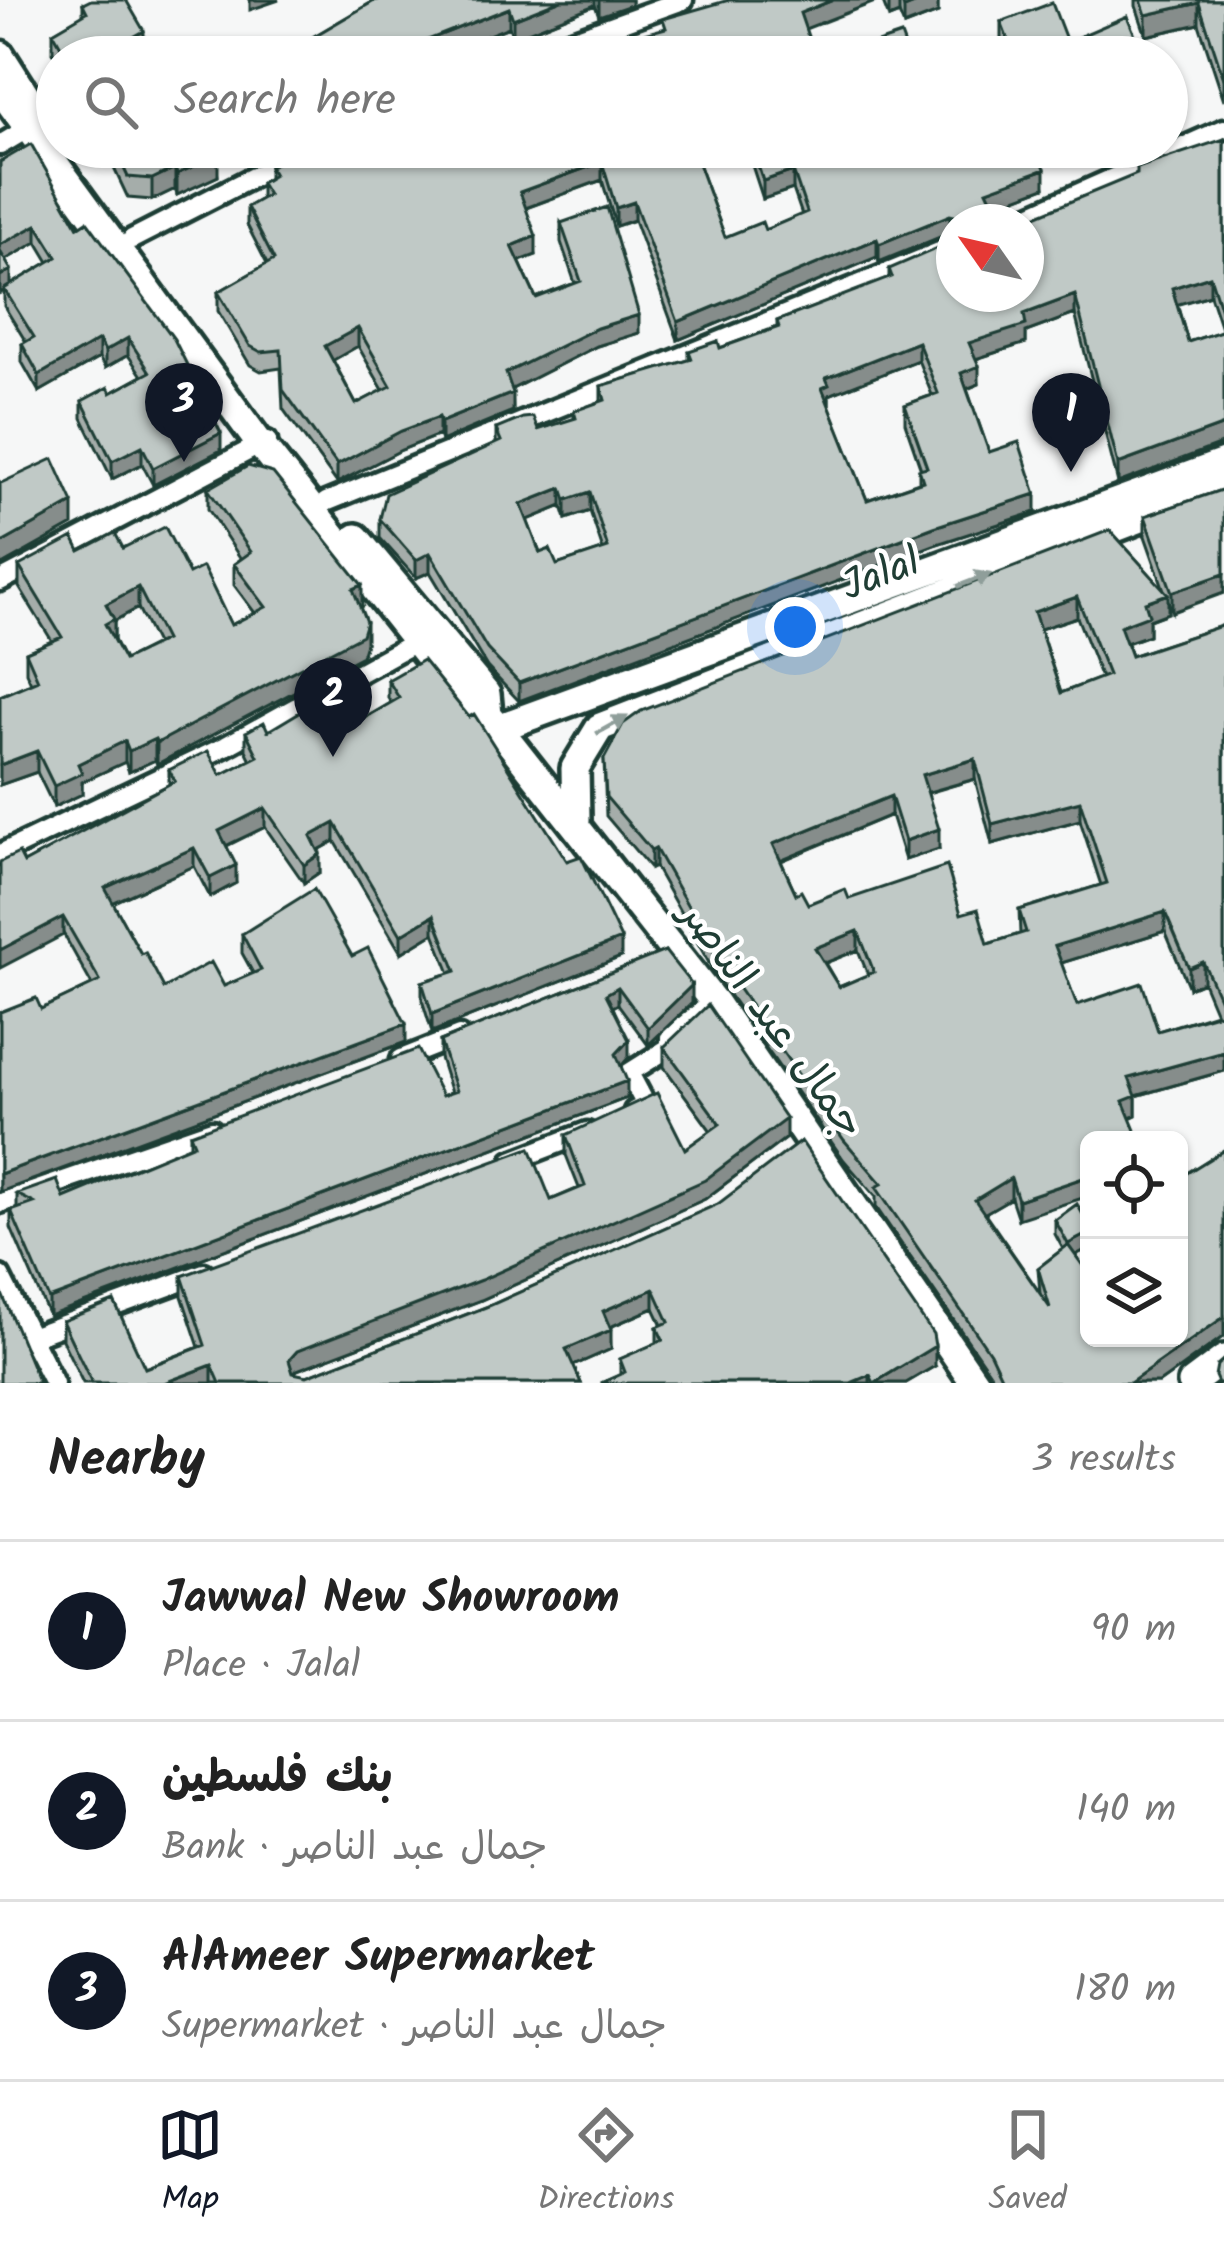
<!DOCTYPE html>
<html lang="en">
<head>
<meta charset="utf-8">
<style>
	:root { --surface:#fff; --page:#f2f2f2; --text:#222; --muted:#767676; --line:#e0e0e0; --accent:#111827 }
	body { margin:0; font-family:Kalam,"Playpen Sans Arabic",sans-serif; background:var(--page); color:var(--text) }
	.controls { position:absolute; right:36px; bottom:36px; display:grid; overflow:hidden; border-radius:18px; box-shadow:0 3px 9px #0004 }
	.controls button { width:108px; height:108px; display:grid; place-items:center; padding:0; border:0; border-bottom:3px solid var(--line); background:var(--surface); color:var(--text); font:60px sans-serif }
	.compass { position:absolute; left:936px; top:204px; width:108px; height:108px; border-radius:50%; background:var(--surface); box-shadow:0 3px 9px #0004; rotate:304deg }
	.you { position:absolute; left:795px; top:627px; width:42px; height:42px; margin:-30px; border:9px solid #fff; border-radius:50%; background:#1a73e8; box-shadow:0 0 0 18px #1a73e833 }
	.badge { display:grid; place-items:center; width:78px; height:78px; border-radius:50%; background:var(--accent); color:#fff; font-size:39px; font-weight:700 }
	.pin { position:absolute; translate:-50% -99px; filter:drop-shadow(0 3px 6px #0008) }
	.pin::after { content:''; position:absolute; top:63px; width:42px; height:36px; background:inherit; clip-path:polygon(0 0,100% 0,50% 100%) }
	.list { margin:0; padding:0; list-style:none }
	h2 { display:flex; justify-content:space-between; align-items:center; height:156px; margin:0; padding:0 48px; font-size:51px }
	h2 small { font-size:39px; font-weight:400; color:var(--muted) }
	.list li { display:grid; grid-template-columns:78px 1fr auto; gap:36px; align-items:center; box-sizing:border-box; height:180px; padding:0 48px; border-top:3px solid var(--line) }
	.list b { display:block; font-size:45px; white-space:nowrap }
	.list p { margin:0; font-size:39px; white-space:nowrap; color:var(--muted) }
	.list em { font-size:39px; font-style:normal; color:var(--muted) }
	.icon { flex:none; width:66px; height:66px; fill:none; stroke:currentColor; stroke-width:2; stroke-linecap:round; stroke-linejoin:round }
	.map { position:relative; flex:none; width:1224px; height:1383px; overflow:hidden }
	.search { position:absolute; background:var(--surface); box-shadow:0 3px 9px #0004; left:36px; right:36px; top:36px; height:132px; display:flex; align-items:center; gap:30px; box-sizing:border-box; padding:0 42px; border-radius:66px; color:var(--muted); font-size:45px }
	.sheet { height:696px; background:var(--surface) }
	nav { display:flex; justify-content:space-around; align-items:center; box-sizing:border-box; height:168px; border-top:3px solid var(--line); background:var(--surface); font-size:33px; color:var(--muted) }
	nav a { display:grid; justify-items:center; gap:6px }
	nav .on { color:var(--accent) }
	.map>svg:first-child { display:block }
</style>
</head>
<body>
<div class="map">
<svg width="1224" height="1383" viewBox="0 0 1224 1383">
	<rect width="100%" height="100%" fill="#f6f7f7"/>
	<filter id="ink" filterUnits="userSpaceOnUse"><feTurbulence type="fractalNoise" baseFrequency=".00833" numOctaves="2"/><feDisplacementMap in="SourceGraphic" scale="24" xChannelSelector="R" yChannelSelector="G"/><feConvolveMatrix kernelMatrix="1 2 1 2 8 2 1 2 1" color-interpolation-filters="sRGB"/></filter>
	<g filter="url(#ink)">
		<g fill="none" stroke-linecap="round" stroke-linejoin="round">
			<g stroke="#1f3d34" stroke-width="27">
				<path id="minor" d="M525 57 683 0
					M0 145 42 120
					M1014 222 1224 129
					M132 239 312 147
					M326 502 954 246
					M0 581 267 441
					M0 854 226 746 424 637
					M401 1059 459 1036
					M634 1111 646 1105 629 1073 670 1047V1037L713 1002
					M512 1161 587 1132
					M0 1203 212 1130
					M0 1276 54 1383
					M28 1338 204 1273"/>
			</g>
			<g stroke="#1f3d34" stroke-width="36">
				<path id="secondary" d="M0 55 30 102
					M0 89 260 444 468 706 488 715 714 1002 975 1383
					M356 538 486 694 488 715
					M498 728 1224 463
					M576 820 575 768 600 727 1224 486
					M1192 1383 1224 1359"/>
			</g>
			<use href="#minor" stroke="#fff" stroke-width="18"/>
			<use href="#secondary" stroke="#fff" stroke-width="27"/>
		</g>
		<path fill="#a5adaa" stroke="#1f3d34" stroke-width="3" fill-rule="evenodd" d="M371 0H631V5L599 16 595 5 513 38 509 27 433 57H292V49L372 2Z
			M882 0H938V13L904 26 899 14 889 18Z
			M1136 0H1224V100L1199 24 1146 36 1136 6Z
			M83 4 144 52 135 57H57V60L53 53V32L83 15Z
			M1001 22 1067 42 1007 55 1001 40Z
			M1224 139V443L1118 483 1075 314 1026 332V343L976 359 979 384 967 389 989 452 1036 512 934 545 519 701 487 667 430 572 416 578 380 538V519L496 443V429L538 430 574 419V411L601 402V386L689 360V351L720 348 777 327V321L889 279V269L954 294ZM1210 295 1222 331 1188 342 1177 304ZM918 360 932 395 905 405V423L921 469H919V482L867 500 829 404V395ZM562 506 566 519 590 511 603 550 557 565 540 553 527 520Z
			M104 147H214L218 176 177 195 175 189 152 200 128 198Z
			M692 147 725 237 765 230 802 215 793 189 763 199 746 147H1038L1045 187 994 206 1002 222H954V234L950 233 879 262 877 257 678 340 634 220 616 226 602 180 526 208 536 255 519 261 536 298 575 283 561 242V223L639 333 597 346 512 389 513 411 441 441 439 435 401 450 337 483 283 409 281 368 261 371 250 365 218 311V292L267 264 247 225V207L261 199V183L269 178V166ZM358 346 383 390 356 404 333 360Z
			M0 162 78 227 221 450 153 485 142 464 112 479 82 418V401L111 393 142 376 128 355 105 368 99 358 39 392 22 362V344L26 342 4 306V291L0 293ZM37 242 49 262 11 285 5 260Z
			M208 489 362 606 360 607 366 643 362 656 157 764 155 760 129 772 125 762 82 782V794L54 807 37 772 0 785V696L31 683 26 672V652L52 641 19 587V566L80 551 123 548 189 574 231 625 255 613 234 585V564L241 559 208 509ZM138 608 156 644 124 660 114 640V621Z
			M1224 489 1172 612 1168 600V613L1149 620V635L1127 643 1131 656 1224 625V1071L1136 1096V1115L1130 1118 1018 1219 1011 1198 985 1213 1040 1293 1038 1268 1063 1249 1055 1234V1220L1089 1248 1075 1255 1089 1274 1179 1338V1178L1224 1150V1336L1159 1383H995L990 1373 876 1207V1197L844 1160 718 979 655 867 651 869 606 816 604 759 1110 530 1164 590 1145 536V516ZM1077 617 1101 678 1061 693 1040 629ZM975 779 992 844 1080 820 1101 885 1019 910 1020 934 988 944 961 914 849 899 808 904 796 894 781 861 891 815 905 860 939 849 928 793ZM1165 931 1189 988 1203 982 1216 1013 1158 1031 1077 1005 1061 963ZM858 950 868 975 839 987 825 963Z
			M388 680 621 957 432 1032 422 1000V982L450 973 434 933 401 953 335 841 319 850 320 872 304 883 265 827 227 846 236 883 210 897 194 866 113 903 141 954 164 988 224 986 253 973 242 953V934L352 956 406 1042 0 1192V1012L41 1009 92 985 24 863 169 785V770L221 775 251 760 246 750V732L358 722 391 703 388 698Z
			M665 951 692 1003 648 1045 618 1004 613 1007 629 1057 621 1066 627 1098 49 1316 11 1228V1211L17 1209V1194L64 1198 190 1146V1134L442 1096 451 1093 440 1058V1041Z
			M664 1047 786 1138 705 1199 481 1300 297 1370 294 1374 307 1376 491 1305 718 1204 935 1366 906 1383H601L620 1375V1359L657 1343V1327L662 1325 654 1308 610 1327 611 1349 573 1366 581 1383H83L62 1340V1321L145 1368 199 1347 182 1296V1276L551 1200 579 1188 566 1155V1135L685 1149 711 1131 664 1067Z"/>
		<path fill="#868d8b" stroke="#1f3d34" stroke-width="3" d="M250 0H279L250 10Z
			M561 0H595V5L513 38V19Z
			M599 0H631V5L599 16Z
			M833 0H880L800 31V13Z
			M889 0H899V14L889 18Z
			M924 0H938V13L904 26V8Z
			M1199 3V24L1146 36V15Z
			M509 8V27L433 57H425V41Z
			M144 31V52L135 57H118L126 41Z
			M400 46V57H375Z
			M1172 109V127L1167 130V112Z
			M218 155V176L177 195V174Z
			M602 162V180L520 210V192Z
			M175 168V189L152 200V179Z
			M1045 169V187L987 209V190Z
			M793 171V189L763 199V181Z
			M634 202V220L616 226V208Z
			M950 215V233L879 262V244Z
			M37 225V242L0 263V245Z
			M536 236V255L512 264V246Z
			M877 239V257L678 340V322Z
			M11 270V287L0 293V276Z
			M1210 276V295L1172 306V288Z
			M1075 295V314L1026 332V343L969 361V343L1024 314Z
			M639 315V333L597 346 506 392V373L597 328Z
			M358 328V346L325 365V346Z
			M128 338V355L105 368V351Z
			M99 340V358L39 392V375Z
			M918 342V360L829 395V404L822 388 826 378Z
			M979 366V384L961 391V373Z
			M513 393V411L441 441V422Z
			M439 417V435L401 450 337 483V465L401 431Z
			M1224 425V443L1118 483V464Z
			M221 433V450L153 485V468Z
			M142 446V464L112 479V461Z
			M562 488V506L521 523V504Z
			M590 492V511L566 519V500Z
			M1036 494V512L934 545 519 701V683L934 527Z
			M73 503V525L0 566V544Z
			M430 553V572L416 578V560Z
			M1224 574V593L1172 612V592Z
			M362 585V606L353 610V589Z
			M138 587V608L114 621V640L105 644 106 604Z
			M1168 594V613L1149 620V635L1120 645V626L1145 602Z
			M1077 597V617L1034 631V612Z
			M366 622V643L362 656 157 764V743Z
			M155 739V760L129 772V751Z
			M125 741V762L82 782V794L54 807V786L78 764Z
			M37 751V772L0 785V765Z
			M975 759V779L922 794V775Z
			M891 796V815L773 864V844Z
			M1080 801V820L992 844V824Z
			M265 808V827L219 849V831Z
			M335 823V841L311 854V836Z
			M939 829V849L905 860V841Z
			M194 848V866L105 906V888Z
			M655 848V867L651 869V850Z
			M320 854V872L304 883V865Z
			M236 865V883L210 897V878Z
			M1165 912V931L1055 965V946Z
			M434 915V933L401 953V935Z
			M63 917V935L0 968V950Z
			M858 931V950L815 967V948Z
			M621 939V957L432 1032V1014Z
			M1203 962V982L1189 988V968Z
			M692 985V1003L648 1045V1028Z
			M618 987V1004L606 1011V994Z
			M406 1024V1042L0 1192V1174Z
			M629 1040V1057L616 1072V1054Z
			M1224 1052V1071L1136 1096V1115L1123 1121V1101L1129 1078Z
			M627 1081V1098L49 1316V1299Z
			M786 1119V1138L705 1199 481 1300 297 1370 289 1380V1360L297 1351Z
			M1089 1176V1196L1018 1219V1200Z
			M1011 1178V1198L975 1219V1200Z
			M1089 1233V1248L1068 1259V1244Z
			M654 1289V1308L603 1330V1311Z
			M1224 1317V1336L1169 1376 1159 1383H1130Z
			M611 1330V1349L566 1369V1349Z
			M935 1346V1366L906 1383H874Z
			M212 1365V1383H164Z
			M870 1375V1383H851Z"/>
		<path fill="#c0c9c6" stroke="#1f3d34" stroke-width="3" fill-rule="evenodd" d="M91 0H126L144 31 126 41 131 50 118 57H110L109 54 104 57H67L53 32 87 12 83 4Z
			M376 0H561L513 19 509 8 425 41 431 55 427 57H405L400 46 375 57H297L292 49Z
			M729 0H833L800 13 815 57H560L666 28 663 19Z
			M901 0H924L904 8Z
			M1141 0H1224V79L1199 3 1146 15Z
			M1052 3 1067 42 1127 16 1144 57H1002L1013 53 1001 22Z
			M901 35 909 57H836Z
			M1224 139V320L1210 276 1172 288 1188 342 1224 330V425L1118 464 1075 295 1024 314 1026 325 969 343 979 366 961 373 989 452 1019 442 1036 494 934 527 519 683 487 649 430 553 416 560 380 519 386 494 501 441 496 429 523 418 533 417 538 430 576 418 574 411 605 400 601 386 692 359 689 351 718 341 720 348 779 327 777 321 892 277 889 269 954 241V294H1026V222H1021L1137 174V168ZM918 342 938 393 905 405 927 467 919 469 923 481 867 500 822 388 829 385 826 378ZM562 488 566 500 590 492 608 548 557 565 550 549 540 553 521 504Z
			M31 144 78 227 87 221 174 339 221 433 153 468 142 446 112 461 82 401 108 387 111 393 150 372 128 338 105 351 99 340 39 375 22 344 34 337 4 289 57 257 37 225 0 245V162Z
			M114 147H214L218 155 177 174 175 168 152 179 128 177Z
			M313 147H692L725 237 762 222 765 230 807 212 793 171 763 181 752 147H1038L1045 169 987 190 1002 222H963V218L950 215 879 244 877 239 678 322 634 202 616 208 602 162 520 192 536 236 512 246 536 298 581 281 561 223 607 207 639 315 597 328 506 373 513 393 441 422 439 417 401 431 337 465 283 390 281 350 261 352 250 346 218 292 274 260 247 207 268 195 261 183 274 175 269 166ZM358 328 391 386 356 404 325 346Z
			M0 251 11 270 0 276Z
			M53 459 73 503 0 544V482L1 483Z
			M248 466 273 473 362 585 353 589 366 622 362 635 157 743 155 739 129 751 125 741 78 764 82 773 54 786 37 751 0 765V696L38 680 26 652 62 637 19 566 73 537 80 551 115 533 123 548 165 527 189 574 203 567 231 625 266 607 234 564 251 552 208 489ZM138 587 165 640 124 660 105 624 114 619 106 604Z
			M1224 489V574L1172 592 1145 516Z
			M1110 530 1168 594 1145 602 1149 615 1120 626 1131 656 1224 625V1009L1203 962 1189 968 1165 912 1055 946 1077 1005 1142 983 1158 1031 1223 1012 1224 1052 1129 1078 1136 1096 1123 1101 1139 1140H1089V1176L1018 1200 1011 1178 975 1200 1050 1308 1038 1268 1068 1245 1089 1274V1338H1179V1262L1184 1259 1179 1250V1178L1224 1150V1317L1130 1383H1004L990 1353 876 1187 882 1184 844 1140 718 959 655 848 651 850 606 797 604 759 623 724 641 711ZM1077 597 1108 675 1061 693 1034 612ZM975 759 992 824 1080 801 1107 883 1019 910 1026 932 988 944 978 909 961 914 947 866 849 899 845 889 808 904 801 891 796 894 773 844 891 796 905 841 939 829 922 775ZM858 931 874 972 839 987 815 948Z
			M423 660 469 717 474 714 567 861 581 856 621 939 432 1014 422 982 456 971 434 915 401 935 335 823 311 836 320 854 304 865 265 808 219 831 236 865 210 878 194 848 105 888 141 954 145 952 164 988 211 962 224 986 261 970 242 934 314 889 352 956 368 948 406 1024 0 1174V1012L36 998 41 1009 100 981 63 917 0 950V862L19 853 24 863 175 781 169 770 208 751 221 775 258 756 246 732 264 722 268 731 338 689 358 722 399 698 388 680Z
			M665 951 692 985 648 1028 618 987 606 994 629 1040 616 1054 627 1081 49 1299 11 1211 34 1203 17 1194 57 1180 64 1198 194 1144 190 1134 418 1049 442 1096 456 1091 440 1041Z
			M708 1005 786 1119 705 1180 481 1280 297 1351 289 1360 293 1373 307 1376 491 1305 718 1204 801 1141 933 1334 935 1346 874 1383 870 1375 851 1383H601L625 1372 620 1359 663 1340 657 1327 669 1322 654 1289 603 1311 611 1330 566 1349 581 1383H220L212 1365 164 1383H92L62 1321 114 1301 145 1368 205 1345 182 1276 530 1148 551 1200 585 1186 566 1135 657 1093 685 1149 720 1124 664 1047Z
			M1077 1204 1089 1225V1233L1068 1244 1055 1220Z
			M0 1289 39 1383H0Z
			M1224 1359V1383H1218L1215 1376 1217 1365Z"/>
		<defs><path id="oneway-solid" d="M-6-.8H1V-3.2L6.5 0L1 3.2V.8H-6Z" transform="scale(3)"/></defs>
		<g fill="#8f9e9a">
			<use href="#oneway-solid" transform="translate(974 580) rotate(-21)"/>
			<use href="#oneway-solid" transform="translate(612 725) rotate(-29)"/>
		</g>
	</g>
	<g text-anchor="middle" stroke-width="9" stroke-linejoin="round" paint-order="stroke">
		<g font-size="42" fill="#1f3d34" stroke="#fff">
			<text transform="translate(880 572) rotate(-21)" y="15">Jalal</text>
			<text transform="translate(774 1018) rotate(54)" y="15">جمال عبد الناصر</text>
		</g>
	</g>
</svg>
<div class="controls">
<button><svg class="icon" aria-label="locate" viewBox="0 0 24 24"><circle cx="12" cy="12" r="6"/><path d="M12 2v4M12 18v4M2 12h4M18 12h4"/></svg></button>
<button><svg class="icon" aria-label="layers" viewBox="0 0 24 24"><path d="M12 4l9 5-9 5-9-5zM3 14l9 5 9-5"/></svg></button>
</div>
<svg class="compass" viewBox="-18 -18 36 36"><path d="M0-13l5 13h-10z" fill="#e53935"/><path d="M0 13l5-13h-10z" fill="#767676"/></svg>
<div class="you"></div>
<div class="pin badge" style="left:1071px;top:472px">1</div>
<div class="pin badge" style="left:333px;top:757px">2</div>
<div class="pin badge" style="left:184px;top:462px">3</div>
<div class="search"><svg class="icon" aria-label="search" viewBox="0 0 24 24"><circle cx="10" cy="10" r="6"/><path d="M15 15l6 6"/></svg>Search here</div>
</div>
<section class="sheet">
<h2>Nearby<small>3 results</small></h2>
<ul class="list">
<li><span class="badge">1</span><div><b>Jawwal New Showroom</b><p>Place · Jalal</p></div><em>90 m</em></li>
<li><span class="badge">2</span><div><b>بنك فلسطين</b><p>Bank · جمال عبد الناصر</p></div><em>140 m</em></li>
<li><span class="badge">3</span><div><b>AlAmeer Supermarket</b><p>Supermarket · جمال عبد الناصر</p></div><em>180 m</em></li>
</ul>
</section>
<nav>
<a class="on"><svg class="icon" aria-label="map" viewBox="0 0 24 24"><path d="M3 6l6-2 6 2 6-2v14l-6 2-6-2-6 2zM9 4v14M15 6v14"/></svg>Map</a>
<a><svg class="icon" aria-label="directions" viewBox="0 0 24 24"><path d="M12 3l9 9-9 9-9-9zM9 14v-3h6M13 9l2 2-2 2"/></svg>Directions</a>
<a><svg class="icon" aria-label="saved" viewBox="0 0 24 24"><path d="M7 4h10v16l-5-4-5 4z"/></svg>Saved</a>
</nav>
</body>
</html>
